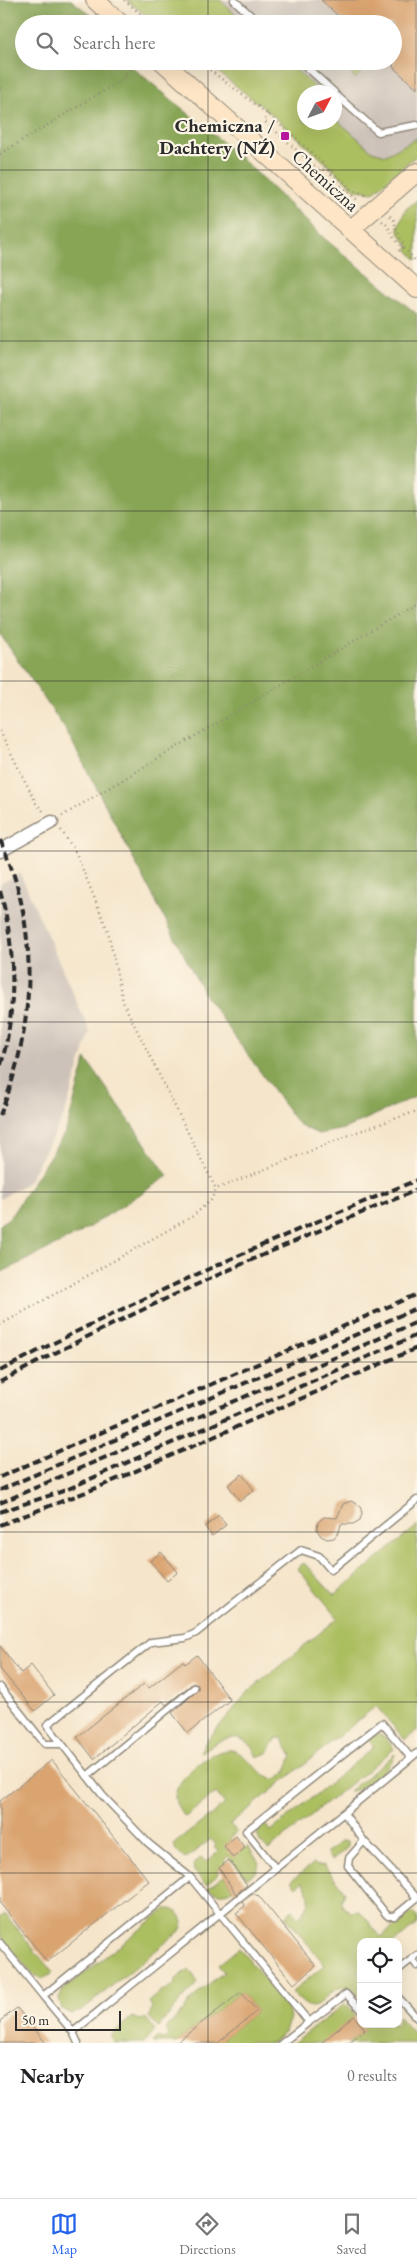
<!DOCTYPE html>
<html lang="en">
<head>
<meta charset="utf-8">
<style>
	:root { --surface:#fff; --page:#f6f6f6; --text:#202124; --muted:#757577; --line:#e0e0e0; --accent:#2563eb }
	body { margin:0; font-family:"EB Garamond",serif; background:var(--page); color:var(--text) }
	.controls { position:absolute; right:15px; bottom:15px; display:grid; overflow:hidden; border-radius:10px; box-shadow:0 5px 20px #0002 }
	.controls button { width:45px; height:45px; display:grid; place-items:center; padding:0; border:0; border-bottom:1px solid var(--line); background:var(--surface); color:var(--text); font:25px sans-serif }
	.compass { position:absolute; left:297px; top:85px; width:45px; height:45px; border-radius:50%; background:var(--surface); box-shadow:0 5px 20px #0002; rotate:49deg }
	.scale { position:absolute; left:15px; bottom:12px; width:106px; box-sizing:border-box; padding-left:5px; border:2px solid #2b2b2b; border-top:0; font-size:14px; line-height:18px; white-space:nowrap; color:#2b2b2b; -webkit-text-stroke:4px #fcf5e5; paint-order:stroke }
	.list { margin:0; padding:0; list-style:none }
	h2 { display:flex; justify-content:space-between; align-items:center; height:65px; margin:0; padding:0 20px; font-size:21px }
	h2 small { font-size:16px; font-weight:400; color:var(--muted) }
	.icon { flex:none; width:28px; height:28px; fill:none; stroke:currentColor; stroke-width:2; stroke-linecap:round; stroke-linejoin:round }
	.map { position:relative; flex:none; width:417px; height:2043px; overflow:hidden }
	.search { position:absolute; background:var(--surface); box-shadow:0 5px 20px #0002; left:15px; right:15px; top:15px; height:55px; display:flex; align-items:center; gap:12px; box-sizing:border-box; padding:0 18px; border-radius:28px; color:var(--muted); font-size:19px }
	.sheet { height:155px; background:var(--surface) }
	nav { display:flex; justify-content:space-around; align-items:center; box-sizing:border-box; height:70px; border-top:1px solid var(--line); background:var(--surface); font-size:14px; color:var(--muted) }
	nav a { display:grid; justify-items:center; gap:2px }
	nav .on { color:var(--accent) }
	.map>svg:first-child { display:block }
</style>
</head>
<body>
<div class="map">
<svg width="417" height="2043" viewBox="0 0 417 2043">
	<rect width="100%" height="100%" fill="#fcf5e5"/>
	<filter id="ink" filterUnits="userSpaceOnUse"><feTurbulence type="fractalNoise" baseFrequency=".02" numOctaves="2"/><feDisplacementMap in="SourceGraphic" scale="10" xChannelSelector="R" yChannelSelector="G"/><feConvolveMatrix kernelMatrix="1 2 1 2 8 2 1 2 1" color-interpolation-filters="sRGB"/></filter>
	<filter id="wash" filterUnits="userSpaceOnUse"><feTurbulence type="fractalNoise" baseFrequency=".0096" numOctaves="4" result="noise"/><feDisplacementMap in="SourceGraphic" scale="20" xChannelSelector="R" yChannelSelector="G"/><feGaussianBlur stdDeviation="1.12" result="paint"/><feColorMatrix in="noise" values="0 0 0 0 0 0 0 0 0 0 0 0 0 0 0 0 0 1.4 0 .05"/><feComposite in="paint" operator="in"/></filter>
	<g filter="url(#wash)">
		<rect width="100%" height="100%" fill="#f5e5ca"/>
		<path fill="#cdc2b9" d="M195 0H417V142L379 164 334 122V92H304L264 61H393V24H222Z
			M20 873 90 1032 64 1116 28 1182 0 1199V884Z"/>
		<path fill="#abbe61" stroke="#6b7446" d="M126 0H220L245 24H157Z
			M204 61H286L320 92H304V122H334L335 118 372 151 386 155 417 138V155L374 192 356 190 269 112Z
			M358 61H371L355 79 350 71Z
			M417 200V260L407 249 409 247 400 234 398 227 406 209Z
			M417 1526V1731L405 1740 376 1706 230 1824 237 1832 230 1838 233 1857 248 1846 259 1863 257 1871 248 1878 246 1877 228 1856 224 1860 226 1863 218 1869 219 1874 206 1885 194 1871 193 1865 201 1857 206 1862 218 1852 214 1847 216 1845 211 1839 185 1859 176 1851 174 1844 225 1804 216 1793 185 1817C181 1811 175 1805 175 1797 175 1778 213 1748 231 1750 243 1751 252 1766 262 1773 266 1776 271 1777 275 1780L285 1773 292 1756 282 1738H277L267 1753 257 1757C243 1726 222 1738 200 1753L205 1743 248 1692 338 1618 297 1568 304 1563 334 1595Z
			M378 1734 386 1738 394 1749 268 1850 260 1842 257 1834 261 1825 264 1823 271 1831 374 1747 368 1739Z
			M395 1754C394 1765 361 1792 349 1791Z
			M341 1841 348 1842V1847L332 1861 326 1853Z
			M314 1863 317 1866 324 1865 345 1892 341 1901 343 1907 351 1912 360 1911 381 1937 412 1912 417 1917V1924L395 1942H361V1969L358 1971 361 1975V2000L353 1990 343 1987C317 1994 320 2025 292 1992L325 1965 285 1916 293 1910 298 1917C311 1906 313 1896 302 1882L296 1887 291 1881Z
			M224 1876 233 1890C223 1895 216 1894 207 1888Z
			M166 1909C176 1908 182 1914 183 1924L180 1931 81 2011 71 2014 62 2009 59 1999 63 1990Z
			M5 1914 53 1973C45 1979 42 1979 33 1975L0 1935V1918Z
			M239 1948 287 2007 290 2018 285 2031 271 2043H218L257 2011 241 1992 176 2043H153L157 2038 162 2040 168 2036 166 2029 199 1992 224 1972 218 1965Z
			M189 1969 198 1982 158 2027 149 2017 152 2008 149 2001 164 1989 166 1991 176 1983 174 1981Z
			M345 2004 356 2015 324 2041 325 2043H293Z
			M398 2016 417 2037V2043H348L365 2030 358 2022 361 2020V2024H398Z
			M132 2017 139 2020 146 2018 155 2030 144 2043H115L110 2036Z"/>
		<path fill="#88a557" stroke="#5a6841" d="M0 0H71L103 24H24V61H129L131 66 237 154 325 239 417 314V1096L344 1129 318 1134 298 1124 206 997 67 732 0 634Z
			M86 1059 168 1176 80 1233 0 1273V1225L11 1216 66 1131Z"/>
		<g id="blocks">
			<path fill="#daa471" d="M321 0H417V89L393 67V24H347Z
				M242 1474 254 1490 240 1501 228 1485Z
				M351 1501 360 1506 362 1513 360 1520 353 1524H341L339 1532 334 1538 327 1539 321 1536 317 1530 318 1522 324 1517 337 1518 343 1504Z
				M219 1515 226 1525 212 1536 205 1527Z
				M161 1552 178 1572 167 1581 150 1561Z
				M0 1646 21 1673 31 1665 54 1695 35 1711 0 1669Z
				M197 1655 230 1700 188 1733 172 1713 198 1690V1685L193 1683 166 1705 163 1701 94 1759 77 1737 145 1683 149 1688 183 1661 185 1664Z
				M52 1760 149 1881 47 1962 0 1903V1801Z
				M236 1836 245 1848 233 1858 224 1846Z
				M229 1860 247 1885 236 1894 219 1868Z
				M254 1893 257 1896 258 1895 316 1966 294 1984 236 1913 245 1906 242 1902Z
				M241 1992 257 2011 218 2043H176Z
				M17 2008 46 2043H0V2021Z
				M354 2016 365 2030 348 2043H321Z"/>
		</g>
	</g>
	<g filter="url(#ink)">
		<use href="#blocks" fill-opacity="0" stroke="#90887a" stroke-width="1"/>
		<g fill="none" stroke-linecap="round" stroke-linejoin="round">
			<g stroke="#90887a" stroke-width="9">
				<path id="lane" d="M234 0 260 24
					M300 61 334 92
					M334 93 378 132 417 125
					M0 1687 45 1744H62
					M87 1776 194 1688
					M344 1813 364 1841 417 1898
					M364 1841 349 1858 348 1866 386 1914 388 1916H395L417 1898
					M276 1869 246 1831 382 1723 411 1758
					M190 1877 148 1843 103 1796 47 1725 151 1642 185 1638 196 1633 301 1550 319 1556 331 1570 417 1500
					M0 1943 43 1996
					M412 1959 417 1966
					M398 1970 417 1955
					M398 1997 417 2018
					M309 2022 346 1994 361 2010
					M73 2032 78 2043
					M282 2043 309 2022 190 1877 43 1996 73 2032C188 1939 303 1847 417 1753"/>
			</g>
			<g stroke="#90887a" stroke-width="15">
				<path id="street" d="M0 851 52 822"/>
			</g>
			<g stroke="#90887a" stroke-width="20">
				<path id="secondary" d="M95 0 121 24
					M162 61 417 289
					M350 230 417 172"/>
			</g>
			<path stroke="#90887a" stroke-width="2.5" stroke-dasharray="1 4" stroke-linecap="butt" d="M124 0 153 24
				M198 61 268 114 318 158 341 186 359 201
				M268 114 264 121 318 169 332 171 352 190 367 196
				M0 154 121 80 136 61
				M390 216 395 221V226L404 245 398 252
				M382 221 387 225 394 238 417 262
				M0 731 36 803 44 812
				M62 816 417 603
				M61 830 76 853 108 931 123 1002 216 1189
				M0 1325 193 1216 211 1200 216 1189 357 1132 417 1111"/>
			<use href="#lane" stroke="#fff" stroke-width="6"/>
			<use href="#street" stroke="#fff" stroke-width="12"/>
			<use href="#secondary" stroke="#fde5c5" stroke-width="18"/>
			<path stroke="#2b2b2b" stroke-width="4" stroke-dasharray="8 4" stroke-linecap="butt" d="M0 840C41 927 35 1028 0 1115
				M0 891C16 947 17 1012 0 1068
				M0 1371C135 1299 275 1238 417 1180
				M0 1382C135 1309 275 1248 417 1190
				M0 1477 417 1294
				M0 1490 417 1308
				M0 1503 417 1322
				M0 1512 66 1490 108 1471 417 1335
				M0 1525 99 1487 417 1348"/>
		</g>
	</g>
	<path fill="none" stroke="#2b2b2b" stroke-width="1" stroke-opacity="0.55" d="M208 0V24M208 61V2043M0 170H417M0 341H417M0 511H417M0 681H417M0 851H417M0 1022H417M0 1192H417M0 1362H417M0 1532H417M0 1702H417M0 1873H417"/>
	<rect fill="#b5179e" stroke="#fcf5e5" stroke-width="2" x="280" y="131" width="10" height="10" rx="2.5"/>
	<g text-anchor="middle" stroke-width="4.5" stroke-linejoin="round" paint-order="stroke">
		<g font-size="19" font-weight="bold" fill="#2b2b2b" stroke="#fcf5e5" text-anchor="end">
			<text x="275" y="132">Chemiczna /<tspan x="275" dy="22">Dachtery (NŹ)</tspan></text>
		</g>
		<g font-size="19" fill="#2b2b2b" stroke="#fcf5e5">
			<text transform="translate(326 180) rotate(42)" y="7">Chemiczna</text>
		</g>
	</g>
</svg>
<div class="controls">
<button><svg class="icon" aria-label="locate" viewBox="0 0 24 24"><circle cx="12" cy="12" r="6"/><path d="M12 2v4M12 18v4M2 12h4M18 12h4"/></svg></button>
<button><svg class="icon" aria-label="layers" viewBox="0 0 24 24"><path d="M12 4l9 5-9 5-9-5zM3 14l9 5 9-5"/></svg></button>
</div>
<svg class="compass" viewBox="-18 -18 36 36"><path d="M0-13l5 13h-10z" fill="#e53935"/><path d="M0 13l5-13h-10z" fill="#757577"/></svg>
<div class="scale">50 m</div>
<div class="search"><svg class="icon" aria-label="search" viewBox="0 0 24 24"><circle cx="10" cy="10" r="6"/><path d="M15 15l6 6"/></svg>Search here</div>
</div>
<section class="sheet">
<h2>Nearby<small>0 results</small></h2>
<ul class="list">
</ul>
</section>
<nav>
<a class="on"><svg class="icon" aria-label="map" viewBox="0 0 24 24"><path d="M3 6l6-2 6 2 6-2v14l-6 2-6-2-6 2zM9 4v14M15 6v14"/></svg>Map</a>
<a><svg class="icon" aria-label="directions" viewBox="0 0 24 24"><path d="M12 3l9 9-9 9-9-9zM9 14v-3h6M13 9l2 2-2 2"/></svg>Directions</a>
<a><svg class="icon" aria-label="saved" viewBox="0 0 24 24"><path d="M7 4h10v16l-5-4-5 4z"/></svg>Saved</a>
</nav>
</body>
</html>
